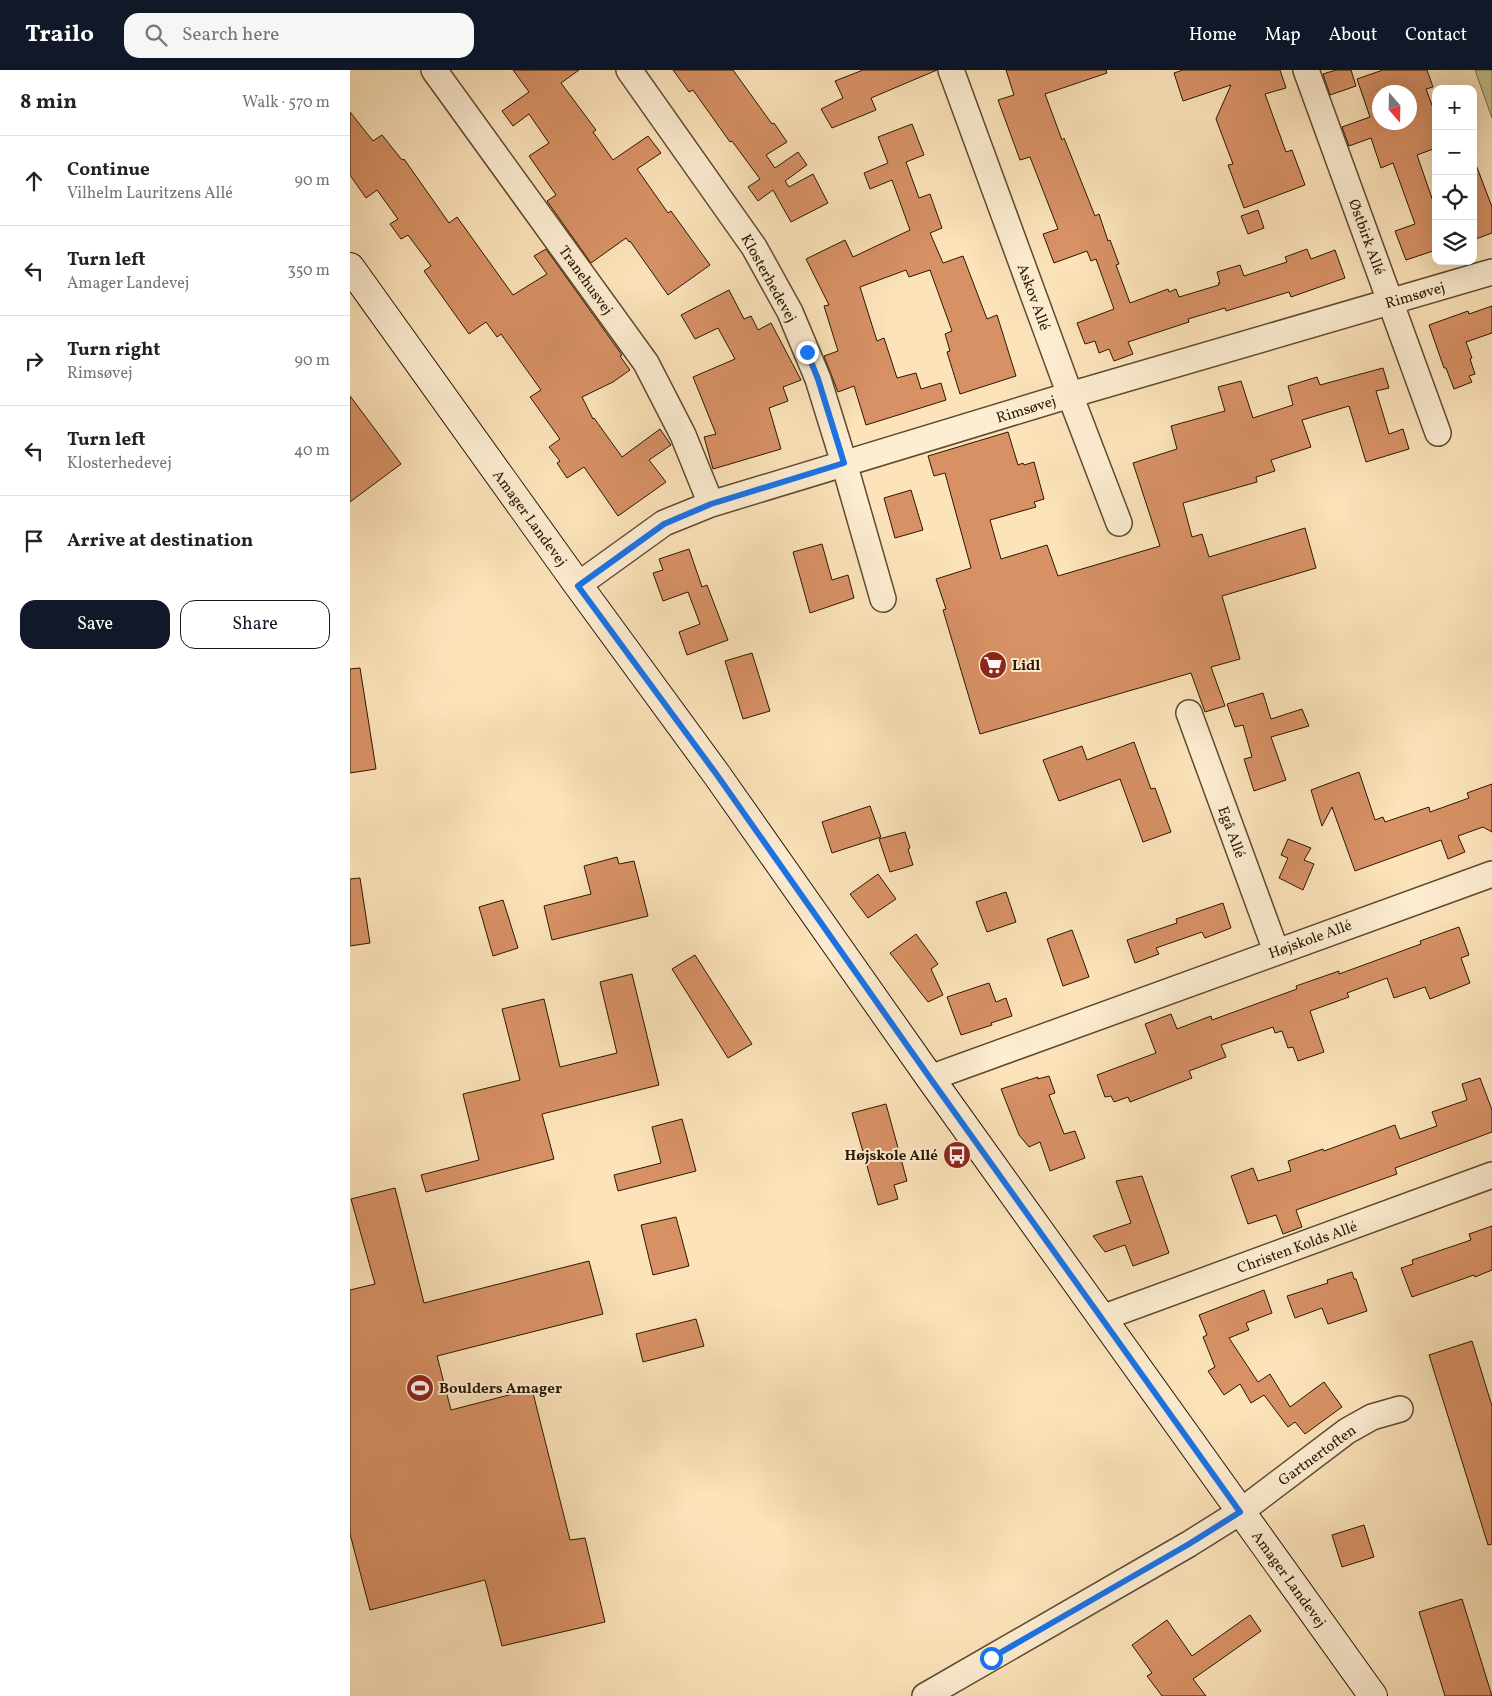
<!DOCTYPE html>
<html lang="en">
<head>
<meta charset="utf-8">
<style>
	:root { --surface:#fff; --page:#f6f6f6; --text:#222; --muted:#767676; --line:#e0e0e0; --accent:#111827 }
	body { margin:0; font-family:Vollkorn,serif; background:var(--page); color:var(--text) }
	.controls { position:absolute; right:15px; top:15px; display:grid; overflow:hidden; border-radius:10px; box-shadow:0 5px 20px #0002 }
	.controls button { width:45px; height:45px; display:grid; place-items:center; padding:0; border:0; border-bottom:1px solid var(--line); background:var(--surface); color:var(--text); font:25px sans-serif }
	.compass { position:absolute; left:1022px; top:15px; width:45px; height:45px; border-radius:50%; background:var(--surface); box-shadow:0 5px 20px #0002; rotate:160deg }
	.stop { position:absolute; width:15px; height:15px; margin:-11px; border:4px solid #1a73e8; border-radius:50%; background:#fff }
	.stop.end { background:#1a73e8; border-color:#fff; box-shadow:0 1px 5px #0008 }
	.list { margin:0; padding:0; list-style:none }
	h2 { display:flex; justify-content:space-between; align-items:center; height:65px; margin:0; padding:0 20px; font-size:21px }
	h2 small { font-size:16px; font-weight:400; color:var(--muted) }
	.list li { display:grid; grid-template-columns:32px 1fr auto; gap:15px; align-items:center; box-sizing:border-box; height:90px; padding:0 20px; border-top:1px solid var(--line) }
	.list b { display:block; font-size:19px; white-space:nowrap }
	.list p { margin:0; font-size:16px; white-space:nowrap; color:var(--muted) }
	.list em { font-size:16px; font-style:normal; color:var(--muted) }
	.actions { display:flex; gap:10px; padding:15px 20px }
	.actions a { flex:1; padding:11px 0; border:1px solid var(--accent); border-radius:15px; text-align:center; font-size:18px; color:var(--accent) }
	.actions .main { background:var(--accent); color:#fff }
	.icon { flex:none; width:28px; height:28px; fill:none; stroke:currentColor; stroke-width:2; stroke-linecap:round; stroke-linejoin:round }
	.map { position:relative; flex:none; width:1142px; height:1626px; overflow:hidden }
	header { display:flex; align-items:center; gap:30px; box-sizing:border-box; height:70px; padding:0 25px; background:var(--accent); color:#fff }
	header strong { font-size:24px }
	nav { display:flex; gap:28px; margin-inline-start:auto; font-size:18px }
	.search { width:350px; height:45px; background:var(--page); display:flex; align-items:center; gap:12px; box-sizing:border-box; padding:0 18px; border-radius:15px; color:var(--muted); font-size:19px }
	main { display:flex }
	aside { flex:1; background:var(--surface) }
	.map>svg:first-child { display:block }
</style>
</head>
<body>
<header>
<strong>Trailo</strong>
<div class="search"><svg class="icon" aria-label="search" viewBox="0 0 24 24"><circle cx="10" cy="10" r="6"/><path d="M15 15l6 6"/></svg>Search here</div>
<nav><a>Home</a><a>Map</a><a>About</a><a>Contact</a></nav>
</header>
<main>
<aside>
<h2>8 min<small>Walk · 570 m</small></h2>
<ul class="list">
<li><svg class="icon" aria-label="ahead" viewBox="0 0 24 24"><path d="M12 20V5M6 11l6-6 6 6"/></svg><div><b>Continue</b><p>Vilhelm Lauritzens Allé</p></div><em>90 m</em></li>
<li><svg class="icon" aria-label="left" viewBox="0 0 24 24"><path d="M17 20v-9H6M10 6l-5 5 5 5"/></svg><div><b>Turn left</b><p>Amager Landevej</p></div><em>350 m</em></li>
<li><svg class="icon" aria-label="right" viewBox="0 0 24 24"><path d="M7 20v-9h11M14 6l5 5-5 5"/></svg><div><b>Turn right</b><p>Rimsøvej</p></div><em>90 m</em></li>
<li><svg class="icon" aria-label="left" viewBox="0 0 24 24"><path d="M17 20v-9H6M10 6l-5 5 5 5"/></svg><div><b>Turn left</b><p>Klosterhedevej</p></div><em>40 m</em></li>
<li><svg class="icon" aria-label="arrive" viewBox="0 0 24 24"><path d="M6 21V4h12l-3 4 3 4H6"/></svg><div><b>Arrive at destination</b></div></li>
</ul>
<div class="actions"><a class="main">Save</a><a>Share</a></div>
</aside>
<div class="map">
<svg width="1142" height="1626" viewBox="0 0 1142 1626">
	<rect width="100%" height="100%" fill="#fce3ba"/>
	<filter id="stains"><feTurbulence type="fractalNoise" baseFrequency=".004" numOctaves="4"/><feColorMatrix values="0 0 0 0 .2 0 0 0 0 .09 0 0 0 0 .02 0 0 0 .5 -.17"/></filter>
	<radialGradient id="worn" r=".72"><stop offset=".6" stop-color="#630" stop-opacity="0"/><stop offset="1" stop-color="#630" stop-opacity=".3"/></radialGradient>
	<path fill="#c3c38c" stroke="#776d46" d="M1125 0H1142V48Z"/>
	<path fill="#d79165" stroke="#2b1700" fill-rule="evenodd" d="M163 0H229L211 13 246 60 243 62 263 90 298 66 311 83 287 99 318 143 321 141 360 195 318 225 280 171 279 172 276 168 241 193 197 131 206 125 179 86 199 73 179 44 163 56 152 41 179 22Z
		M323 0H383L422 54 424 53 437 72 416 85 425 98 448 82 457 95 435 111 439 117 463 104 478 133 441 152 423 120 408 131 398 117 410 109 382 71 380 72 343 20 339 22Z
		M513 0H587L521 28 526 40 482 58 471 39 493 28 485 11Z
		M656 0H756L757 3 695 24 712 70 714 68 745 146 749 144 758 171 760 170 769 194 766 195 780 233 818 219 819 222 826 219 829 227 869 215 868 213H870L867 202 890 195 894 206 937 192 935 187 957 179 961 189 985 180 995 208 941 227 939 222 876 241 875 238 838 249 839 252 778 272 783 284 764 291 759 279 749 283 745 271 735 274 727 253 764 239 746 189 741 191 737 181 704 193 693 164 708 159 680 87 670 90 648 30 664 25Z
		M833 0H930L936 18 915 24 936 82 942 80 955 115 894 138 878 95 883 94 866 49 881 15 833 31 824 3Z
		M986 0H1001L1006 16 980 25 973 4Z
		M1033 0H1077L1083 17 1076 19 1086 46V78L1067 85 1086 140V180L1056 190 1045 161 1065 154 1043 93 1031 98 1021 68 999 76 992 57 1020 47 1007 9ZM1030 22H1060V52H1030Z
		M0 42 23 71 32 65 52 90 54 89 99 153 107 147 163 225 197 204 184 186 196 179 272 285 270 286 280 300 263 312 232 327 243 349 244 348 272 387 310 359 321 375 299 390 316 412 268 446 234 397 217 408 207 393 210 391 199 377 210 369 180 327 191 320 151 264 147 267 136 252 119 264 74 201 81 196 58 165 51 169 40 154 48 149 27 120 16 128 0 105Z
		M562 54 574 85 556 92 569 128 580 124 592 158 580 163 593 193 613 186 637 249 647 245 666 306 610 324 597 282 600 281 595 264 602 261 580 200 559 207 556 200 510 217 527 271 534 268 547 308 566 303 571 319 591 313 596 330 516 355 504 316 488 322 474 286 488 281 474 236 479 235 456 189 495 170 503 187 560 160 542 110 520 119 514 103 538 93 528 67Z
		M1123 92H1125L1142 137V163L1123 170Z
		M908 140 914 158 898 164 891 146Z
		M379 220 394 249 401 246 408 260 421 253 451 310 433 317 438 331 419 338 431 379 363 399 354 367 366 364 343 307 385 289 368 258 345 269 331 245Z
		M1142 236V263L1116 272 1122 288 1120 289 1125 304 1119 306 1122 312 1104 319 1096 298H1094L1079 255 1118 241 1119 244Z
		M1033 298 1039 318 1026 321 1039 364 1053 359 1059 379 1016 392 999 336 952 350 961 377 921 390 925 401 906 407 907 412 833 433 842 467 852 464 859 487 955 458 966 498 872 526 890 589 861 597 875 636 855 642 841 603 630 664 593 540 596 539 586 509 621 498 595 403 584 406 578 386 658 362 668 395 673 393 674 395 684 392 694 429 684 432 686 437 640 450 651 489 697 475 708 506 810 476 783 393 827 379 821 356 875 341 868 317 891 311 903 348 943 335 938 316 967 307 970 315Z
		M0 326 51 394 0 432Z
		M561 420 573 460 545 468 534 428Z
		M472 474 482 510 498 505 504 528 460 543 443 482Z
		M339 479 352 517 357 515 378 570 337 585 329 562 350 554 338 522 313 531 303 503 313 500 309 489Z
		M402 583 420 641 393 649 375 591Z
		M10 598 26 699 0 703V599Z
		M913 623 921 649 952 639 959 656 921 667 936 710 904 721 894 689 902 687 893 655 885 657 877 634Z
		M784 672 801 719 805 718 821 762 793 772 770 709 709 731 693 690 732 676 737 690Z
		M1009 702 1025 750 1033 747 1035 752 1079 737 1080 742 1119 728 1117 723 1142 714V762L1133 757 1108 766 1115 782 1098 789 1091 770 1005 801 982 737 972 756 961 720Z
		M520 736 531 767 482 783 472 752Z
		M555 762 560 778 558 779 563 795 540 802 529 769Z
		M938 769 961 778 954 790 964 794 953 820 929 808 938 788 931 785Z
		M267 787 269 794 284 791 298 846 202 870 194 836 241 824 234 796Z
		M528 804 546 829 518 848 500 824Z
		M10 808 20 873 0 876V809Z
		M656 822 666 852 637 862 626 832Z
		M153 830 168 878 143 886 129 837Z
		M873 833 881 858 855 868 852 862 806 878 809 884 785 893 777 870 827 853 826 849Z
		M1109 857 1119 885 1111 888 1120 913 1080 929 1075 917 1044 928 1037 908 997 923 999 927 960 941 974 982 948 991 943 977 938 978 932 961 925 963 923 957 871 975 876 987 839 1001 842 1008 780 1032 778 1027 764 1032 761 1026 755 1027 747 1005 806 983 795 954 821 944 827 959 861 946 862 950 947 919 946 916 989 901V904L1071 874 1070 871Z
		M722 860 739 907 713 916 697 869Z
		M566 864 588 894 581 899 593 925 578 932 540 883Z
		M345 885 402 974 378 988 322 899Z
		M282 904 309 1015 192 1044 204 1089 76 1122 71 1105 129 1090 113 1024 170 1010 152 939 194 929 210 997 267 983 250 912Z
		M639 913 646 932 656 928 662 946 641 953 642 955 611 965 597 927Z
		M699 1006 705 1023 699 1025 714 1064 725 1061 735 1088 700 1101 690 1072 679 1077 669 1065 651 1019 688 1007V1009Z
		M1130 1008 1142 1040V1062L1045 1098 1047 1104 946 1140 952 1157 933 1164 926 1145 898 1154 881 1106 903 1098 908 1111 941 1101 938 1091 973 1079 974 1081 1045 1055 1050 1069 1087 1056 1082 1042 1117 1030 1112 1014Z
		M536 1034 557 1111 544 1115 548 1129 528 1135 502 1043Z
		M332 1049 346 1101 268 1121 264 1105 311 1093 302 1057Z
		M792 1106 819 1183 783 1196 775 1175 755 1182 743 1166 781 1153 766 1111Z
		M45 1118 74 1233 239 1191 253 1244 87 1286 101 1340 182 1319 220 1470 235 1468 255 1552 152 1576 135 1510 20 1540 0 1464V1220L25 1214 1 1129Z
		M326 1147 339 1196 303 1205 291 1155Z
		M1142 1156V1200L1125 1207 1124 1205 1062 1227 1051 1198 1063 1194 1062 1190 1121 1170 1119 1164Z
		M1002 1202 1004 1209H1006L1017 1241 978 1254 972 1238 945 1248 937 1226 978 1213 977 1210Z
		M914 1220 922 1243 896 1253 899 1260 879 1268 908 1312 920 1304 940 1337 974 1312 992 1337 955 1364 945 1352 938 1357 914 1325 901 1333 890 1314 874 1325 858 1301 865 1297 853 1267 857 1265 849 1245Z
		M346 1249 354 1276 293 1292 286 1264Z
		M1122 1271 1142 1336V1474L1138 1475 1079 1285Z
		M1014 1455 1024 1487 992 1497 982 1465Z
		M1112 1529 1142 1626H1095L1069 1542Z
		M900 1545 911 1561 843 1609 856 1626H812L797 1606 802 1603 782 1575 817 1550 842 1586Z"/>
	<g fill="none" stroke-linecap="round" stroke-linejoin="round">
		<g stroke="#5f4a2e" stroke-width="28">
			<path id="street" d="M84 0 296 293 333 365 361 434
				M279 0 404 177 440 242 468 309 494 393 533 529
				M601 0 720 325 769 453
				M956 0 1088 363
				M228 515 314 453 361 434 720 325 1142 202
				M839 643 926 881
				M580 1008 1142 804
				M752 1248 1142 1105
				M575 1626 839 1474 890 1442 997 1361 1022 1347 1050 1339"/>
		</g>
		<g stroke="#2b1700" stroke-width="30">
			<path id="secondary" d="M0 197 228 515 367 705 580 1008 1023 1626"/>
		</g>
		<use href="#street" stroke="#fdedd2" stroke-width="25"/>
		<use href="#secondary" stroke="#fdedd2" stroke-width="28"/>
	</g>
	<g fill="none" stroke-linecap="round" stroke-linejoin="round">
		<path stroke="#1a73e8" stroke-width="6" d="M457 282 468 309 494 393 361 434 314 454 228 516 367 705 580 1008 890 1442 839 1474 641 1588"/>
	</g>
	<defs>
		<g id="supermarket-disc" transform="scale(1.4375)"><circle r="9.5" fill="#8f2418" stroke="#fdedd2"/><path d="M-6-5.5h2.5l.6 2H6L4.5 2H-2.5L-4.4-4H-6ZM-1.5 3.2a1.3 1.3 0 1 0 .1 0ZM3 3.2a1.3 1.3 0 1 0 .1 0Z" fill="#fff"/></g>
		<g id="bus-disc" transform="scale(1.4375)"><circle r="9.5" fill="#8f2418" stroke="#fdedd2"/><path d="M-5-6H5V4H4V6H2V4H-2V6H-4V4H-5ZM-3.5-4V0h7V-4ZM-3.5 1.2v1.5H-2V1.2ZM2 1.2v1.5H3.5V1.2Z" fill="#fff"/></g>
		<g id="stadium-disc" transform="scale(1.4375)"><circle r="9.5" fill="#8f2418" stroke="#fdedd2"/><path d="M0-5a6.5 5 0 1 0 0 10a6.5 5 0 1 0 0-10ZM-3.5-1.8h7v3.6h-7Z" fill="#fff"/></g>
	</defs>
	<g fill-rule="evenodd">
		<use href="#supermarket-disc" x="643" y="595"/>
		<use href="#bus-disc" x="607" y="1085"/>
		<use href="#stadium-disc" x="70" y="1318"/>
	</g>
	<g text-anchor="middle" stroke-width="4" stroke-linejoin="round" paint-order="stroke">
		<g font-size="15" fill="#2b1700" stroke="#fdedd2">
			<text transform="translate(1017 167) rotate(70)" y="5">Østbirk Allé</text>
			<text transform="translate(419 208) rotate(61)" y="5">Klosterhedevej</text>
			<text transform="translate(236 210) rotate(54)" y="5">Tranehusvej</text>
			<text transform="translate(1065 225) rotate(-16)" y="5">Rimsøvej</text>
			<text transform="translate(684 227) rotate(70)" y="5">Askov Allé</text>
			<text transform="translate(676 339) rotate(-17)" y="5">Rimsøvej</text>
			<text transform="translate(180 448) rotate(54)" y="5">Amager Landevej</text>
			<text transform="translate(882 762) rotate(70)" y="5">Egå Allé</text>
			<text transform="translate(960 869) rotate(-20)" y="5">Højskole Allé</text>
			<text transform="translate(947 1177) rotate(-20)" y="5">Christen Kolds Allé</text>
			<text transform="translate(967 1385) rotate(-36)" y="5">Gartnertoften</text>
			<text transform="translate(939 1509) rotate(54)" y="5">Amager Landevej</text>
		</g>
		<g font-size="15" font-weight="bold" fill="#2b1700" stroke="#fdedd2" text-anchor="start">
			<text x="662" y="600">Lidl</text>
			<text x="588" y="1090" text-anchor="end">Højskole Allé</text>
			<text x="89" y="1323">Boulders Amager</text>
		</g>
	</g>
	<rect width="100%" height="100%" filter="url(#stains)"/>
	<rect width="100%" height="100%" fill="url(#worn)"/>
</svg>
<div class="controls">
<button>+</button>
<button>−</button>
<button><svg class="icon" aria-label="locate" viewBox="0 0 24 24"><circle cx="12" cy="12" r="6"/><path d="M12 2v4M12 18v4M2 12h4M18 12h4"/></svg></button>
<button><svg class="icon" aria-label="layers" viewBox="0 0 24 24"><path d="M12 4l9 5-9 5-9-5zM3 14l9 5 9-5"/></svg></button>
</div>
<svg class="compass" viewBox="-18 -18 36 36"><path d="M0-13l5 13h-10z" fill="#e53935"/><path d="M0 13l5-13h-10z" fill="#767676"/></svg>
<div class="stop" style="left:641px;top:1588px"></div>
<div class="stop end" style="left:457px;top:282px"></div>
</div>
</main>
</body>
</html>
